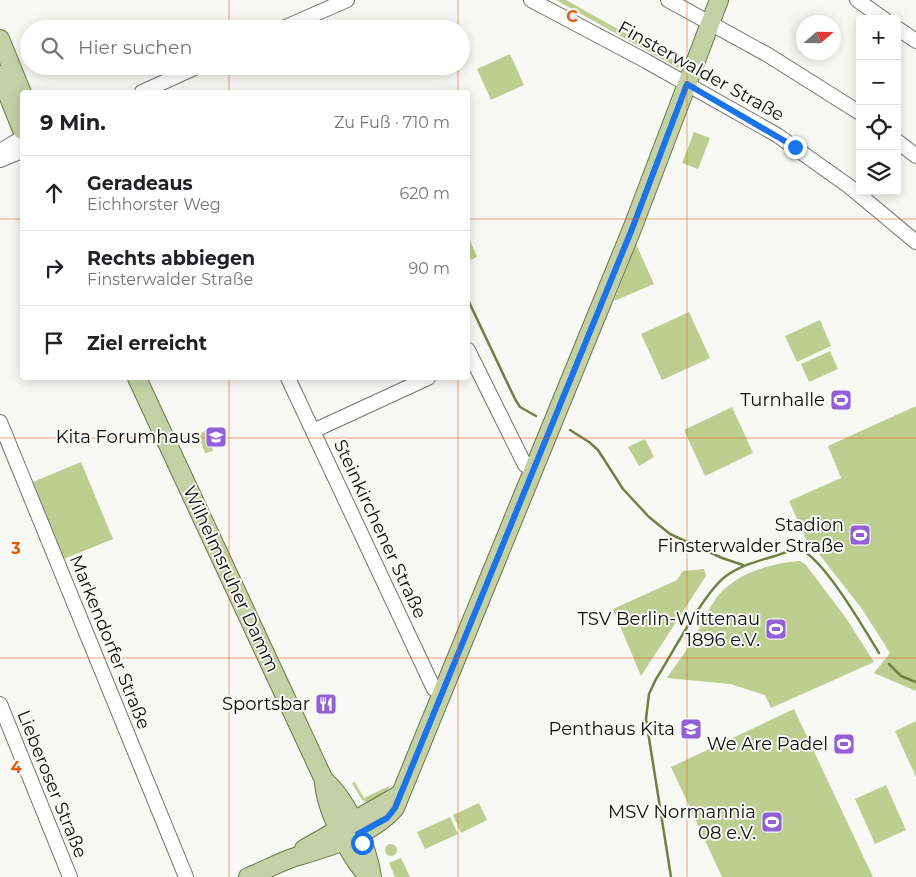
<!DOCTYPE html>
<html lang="de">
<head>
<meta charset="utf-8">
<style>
	:root { --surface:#fff; --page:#f6f6f6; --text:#202124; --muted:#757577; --line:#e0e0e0 }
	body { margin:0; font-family:Montserrat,sans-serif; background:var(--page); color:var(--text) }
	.controls { position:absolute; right:15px; top:15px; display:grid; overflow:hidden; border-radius:5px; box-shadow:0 2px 12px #0003 }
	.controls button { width:45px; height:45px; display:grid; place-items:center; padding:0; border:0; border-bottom:1px solid var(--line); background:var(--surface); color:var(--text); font:25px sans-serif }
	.compass { position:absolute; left:796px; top:15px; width:45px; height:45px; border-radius:50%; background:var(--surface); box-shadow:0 2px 12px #0003; rotate:70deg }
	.stop { position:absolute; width:15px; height:15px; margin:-11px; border:4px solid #1a73e8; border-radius:50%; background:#fff }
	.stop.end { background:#1a73e8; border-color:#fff; box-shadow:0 1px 5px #0008 }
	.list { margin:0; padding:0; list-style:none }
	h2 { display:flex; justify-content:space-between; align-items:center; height:65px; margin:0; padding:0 20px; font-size:21px }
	h2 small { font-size:16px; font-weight:400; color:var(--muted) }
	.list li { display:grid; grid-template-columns:32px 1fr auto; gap:15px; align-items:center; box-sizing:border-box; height:75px; padding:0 20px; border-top:1px solid var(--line) }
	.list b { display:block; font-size:19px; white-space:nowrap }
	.list p { margin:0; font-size:16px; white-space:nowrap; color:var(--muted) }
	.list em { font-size:16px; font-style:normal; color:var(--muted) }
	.icon { flex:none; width:28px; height:28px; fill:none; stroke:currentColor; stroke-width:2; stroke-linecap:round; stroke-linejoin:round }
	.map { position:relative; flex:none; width:916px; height:877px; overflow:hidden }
	.search { position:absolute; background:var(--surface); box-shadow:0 2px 12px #0003; left:20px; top:20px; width:450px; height:55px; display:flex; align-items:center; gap:12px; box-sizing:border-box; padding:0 18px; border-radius:28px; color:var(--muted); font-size:19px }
	.panel { position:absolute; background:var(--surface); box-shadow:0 2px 12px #0003; left:20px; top:90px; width:450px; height:290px; border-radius:5px }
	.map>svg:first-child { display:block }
</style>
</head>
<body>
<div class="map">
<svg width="916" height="877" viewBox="0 0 916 877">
	<rect width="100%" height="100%" fill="#f8f9f5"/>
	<path fill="#bdce90" d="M556 0H566L684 66 678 68Z
		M510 54 524 85 491 100 477 69Z
		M694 132 710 138 698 169 682 163Z
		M468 236 477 257 468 261Z
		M636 244 654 284 614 301Z
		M689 312 710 358 662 380 641 334Z
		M820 320 831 346 797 362 785 336Z
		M830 351 838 369 809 382 801 364Z
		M916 406V691L874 673 890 653 862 609 819 554 809 546 789 501 841 478 828 446Z
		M732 407 753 453 705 476 684 430Z
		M205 431 213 451 205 453 201 442 194 444 191 438Z
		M645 439 654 457 639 466 628 447Z
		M81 462 113 539 64 559 33 482Z
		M800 561 806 565 846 618 874 662 771 708 765 695 730 684 667 678C675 666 685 653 693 640 700 628 705 615 713 603 730 575 769 563 800 561Z
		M704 569 706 576 641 676 613 609 677 580 683 571Z
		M794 709 873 877H722L671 767Z
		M916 721V777L895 731Z
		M355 782 364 798 391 785 384 794 371 804 362 800 352 783Z
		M886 785 906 830 875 844 855 799Z
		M479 803 487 820 461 833 453 815Z
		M450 817 458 834 425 849 417 832Z
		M385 850a6 6 0 1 1 12 0a6 6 0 1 1-12 0Z
		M401 858 410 877H395L389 863Z"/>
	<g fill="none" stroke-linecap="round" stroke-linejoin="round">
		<path stroke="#718043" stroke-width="2.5" d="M468 300 515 399 520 407 536 416
			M570 430 589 442 598 450 623 489 649 517 670 534 722 558 743 565
			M889 664 901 676 916 682
			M671 877 646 719 649 694 656 679C672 654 705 591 726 576 741 565 758 561 775 556 784 553 796 547 805 552 829 568 863 627 879 653"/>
		<g stroke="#737471" stroke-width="16">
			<path id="minor" d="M531 0 646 61 777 135 850 187 916 242
				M668 0 768 55 860 113
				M857 0 884 19
				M897 28 916 41
				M281 29 347 0
				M142 92 199 66
				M897 141 916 156
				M0 151 22 138
				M0 160 22 151
				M468 350 525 465 534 468
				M288 378 434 689 442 692
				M0 422 186 877
				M313 431 428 378
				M0 704 70 877"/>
		</g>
		<g stroke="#6b7848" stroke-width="20">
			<path id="major" d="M0 39 22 93
				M0 75 22 130
				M137 378 324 780C347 799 368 848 372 877
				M324 780C324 806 350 859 369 877
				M304 849 399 795
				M248 877C264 871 279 862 295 857 329 847 370 836 395 808L632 229 719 0"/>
		</g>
		<use href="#minor" stroke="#fff" stroke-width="14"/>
		<use href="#major" stroke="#c5d0a5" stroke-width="18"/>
	</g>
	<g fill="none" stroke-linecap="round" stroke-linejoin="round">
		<path stroke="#1a73e8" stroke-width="6" d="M362 843 358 834 387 818 395 808 632 229 687 84 795 147"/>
	</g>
	<path fill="none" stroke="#e8590c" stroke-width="1" stroke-opacity="0.55" d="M229 0V29M458 0V29M687 0V877M229 66V92M458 66V92M0 219H22M468 219H916M229 378V877M458 378V877M0 438H916M0 658H916"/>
	<defs>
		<g id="stadium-square" transform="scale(1.125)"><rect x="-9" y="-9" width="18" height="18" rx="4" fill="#925fd8" stroke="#f8f9f5"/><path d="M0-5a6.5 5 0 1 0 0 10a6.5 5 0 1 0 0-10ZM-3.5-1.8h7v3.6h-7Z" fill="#fff"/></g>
		<g id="school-square" transform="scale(1.125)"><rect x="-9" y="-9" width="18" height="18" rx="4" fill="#925fd8" stroke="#f8f9f5"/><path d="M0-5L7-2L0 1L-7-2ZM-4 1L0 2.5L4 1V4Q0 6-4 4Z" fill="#fff"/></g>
		<g id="restaurant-square" transform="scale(1.125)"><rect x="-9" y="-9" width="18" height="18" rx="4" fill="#925fd8" stroke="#f8f9f5"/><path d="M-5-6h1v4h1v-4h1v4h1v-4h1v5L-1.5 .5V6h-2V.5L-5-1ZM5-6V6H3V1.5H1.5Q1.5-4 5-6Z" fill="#fff"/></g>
	</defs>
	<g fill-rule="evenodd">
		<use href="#stadium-square" x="841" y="400"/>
		<use href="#school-square" x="216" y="437"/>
		<use href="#stadium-square" x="860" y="535"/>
		<use href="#stadium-square" x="776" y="629"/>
		<use href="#restaurant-square" x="326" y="704"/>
		<use href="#school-square" x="691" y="729"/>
		<use href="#stadium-square" x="844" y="744"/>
		<use href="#stadium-square" x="772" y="822"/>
	</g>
	<g text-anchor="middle" stroke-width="4" stroke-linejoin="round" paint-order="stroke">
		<g font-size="18" fill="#0d0d0c" stroke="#f8f9f5">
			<text transform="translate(701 71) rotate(29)" y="6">Finsterwalder Straße</text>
			<text transform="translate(380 529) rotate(65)" y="6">Steinkirchener Straße</text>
			<text transform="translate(231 579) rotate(65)" y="6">Wilhelmsruher Damm</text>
			<text transform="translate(110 642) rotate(68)" y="6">Markendorfer Straße</text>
			<text transform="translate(52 784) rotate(68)" y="6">Lieberoser Straße</text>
		</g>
		<g font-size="18" fill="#0d0d0c" stroke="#f8f9f5" text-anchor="end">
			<text x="825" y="406">Turnhalle</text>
			<text x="200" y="443">Kita Forumhaus</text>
			<text x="844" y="531">Stadion<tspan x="844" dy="21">Finsterwalder Straße</tspan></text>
			<text x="760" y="625">TSV Berlin-Wittenau<tspan x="760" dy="21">1896 e.V.</tspan></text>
			<text x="310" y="710">Sportsbar</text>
			<text x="675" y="735">Penthaus Kita</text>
			<text x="828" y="750">We Are Padel</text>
			<text x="756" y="818">MSV Normannia<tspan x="756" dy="21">08 e.V.</tspan></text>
		</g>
	</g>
	<g font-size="16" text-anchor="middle" font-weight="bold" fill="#e8590c" stroke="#f8f9f5" stroke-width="4" stroke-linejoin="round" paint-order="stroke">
		<text x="572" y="22">C</text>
		<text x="16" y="554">3</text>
		<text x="16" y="773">4</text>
	</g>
</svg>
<div class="controls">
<button>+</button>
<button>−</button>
<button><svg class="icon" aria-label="locate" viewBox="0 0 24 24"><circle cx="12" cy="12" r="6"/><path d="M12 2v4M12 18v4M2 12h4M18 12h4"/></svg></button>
<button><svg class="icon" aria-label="layers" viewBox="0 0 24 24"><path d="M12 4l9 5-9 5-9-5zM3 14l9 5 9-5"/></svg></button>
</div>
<svg class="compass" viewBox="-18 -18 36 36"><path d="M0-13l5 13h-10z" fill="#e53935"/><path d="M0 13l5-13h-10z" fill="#757577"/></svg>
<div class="stop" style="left:362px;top:843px"></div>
<div class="stop end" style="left:795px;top:147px"></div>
<div class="search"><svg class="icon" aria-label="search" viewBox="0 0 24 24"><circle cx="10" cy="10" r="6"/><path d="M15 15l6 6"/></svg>Hier suchen</div>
<section class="panel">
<h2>9 Min.<small>Zu Fuß · 710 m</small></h2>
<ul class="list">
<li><svg class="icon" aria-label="ahead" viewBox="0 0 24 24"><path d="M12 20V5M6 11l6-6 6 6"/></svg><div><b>Geradeaus</b><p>Eichhorster Weg</p></div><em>620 m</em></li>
<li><svg class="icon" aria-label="right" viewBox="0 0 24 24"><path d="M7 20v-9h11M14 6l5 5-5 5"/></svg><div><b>Rechts abbiegen</b><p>Finsterwalder Straße</p></div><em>90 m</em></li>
<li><svg class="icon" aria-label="arrive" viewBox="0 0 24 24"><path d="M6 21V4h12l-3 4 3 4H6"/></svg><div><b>Ziel erreicht</b></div></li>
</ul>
</section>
</div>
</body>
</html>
